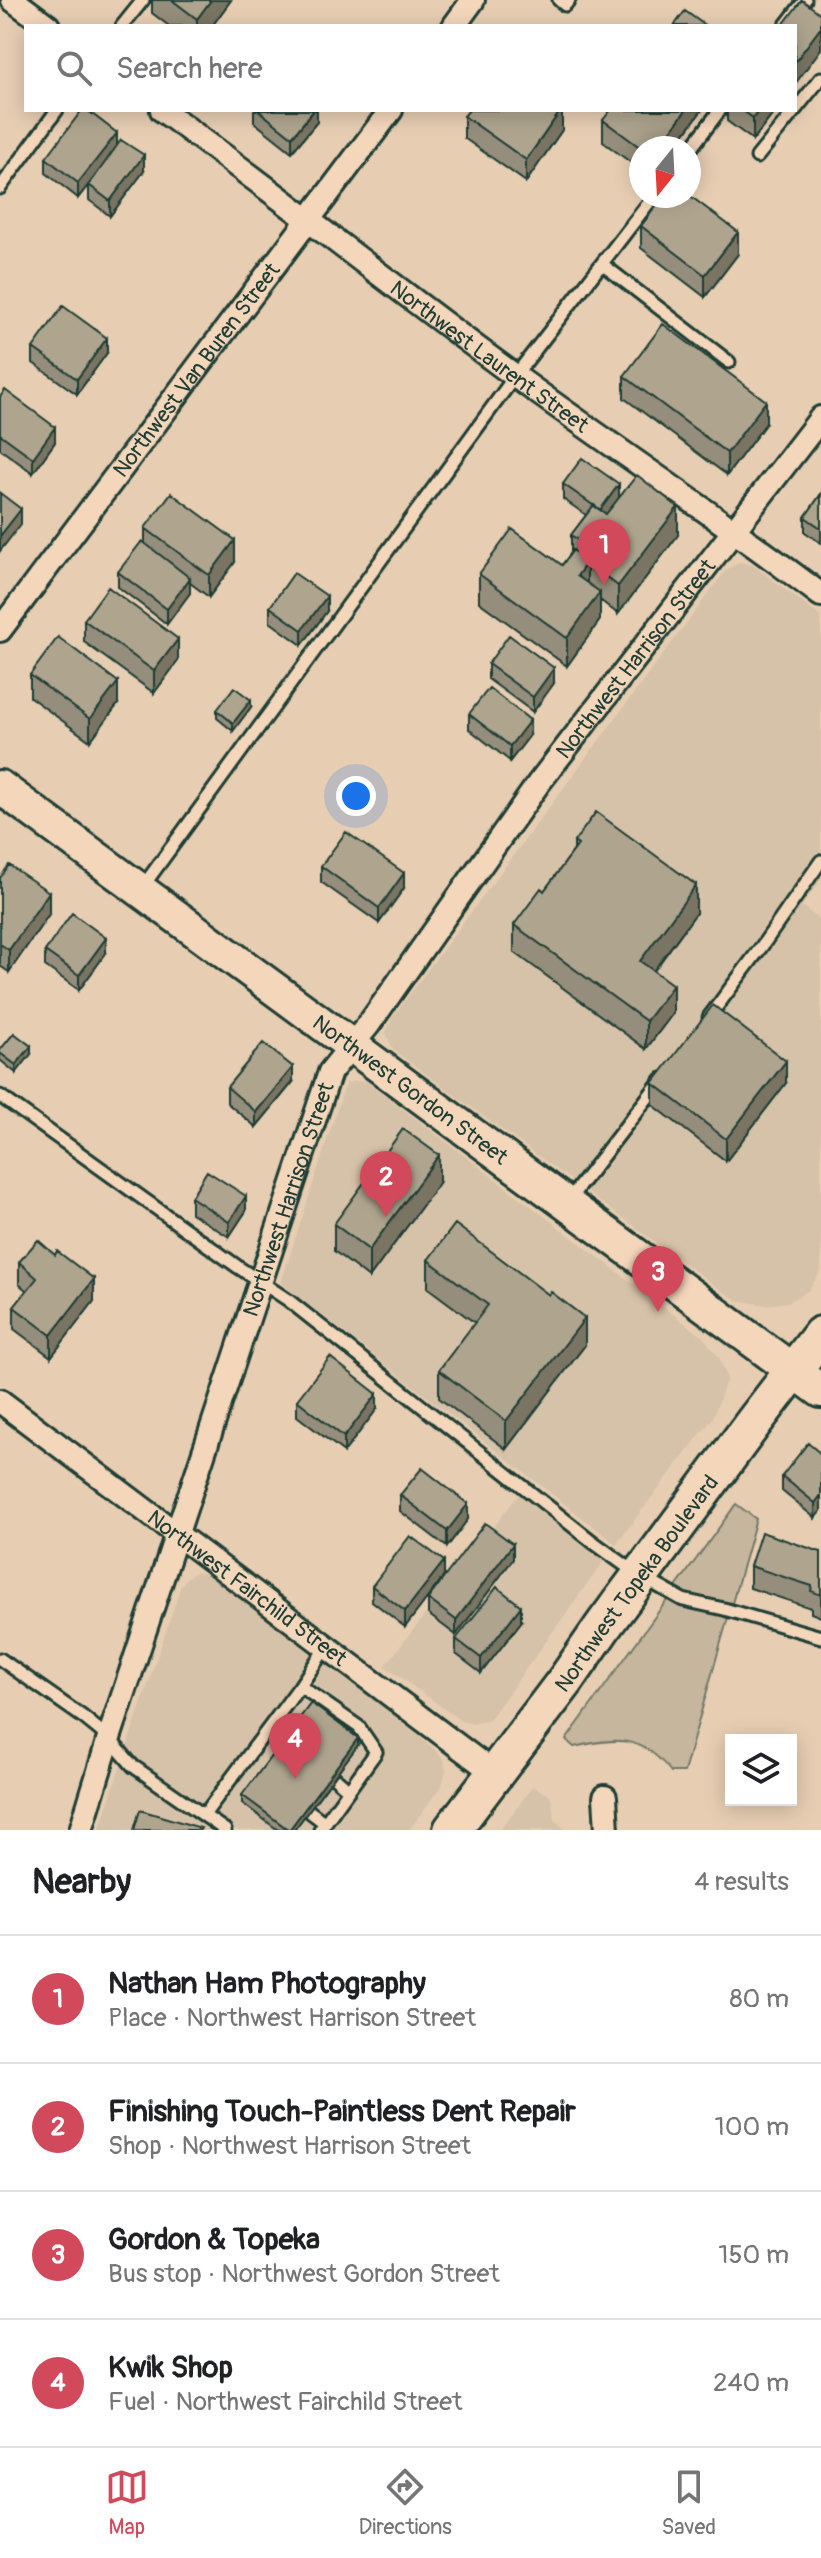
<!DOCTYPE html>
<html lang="en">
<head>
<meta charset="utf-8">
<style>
	:root { --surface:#fff; --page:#f2f2f2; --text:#202124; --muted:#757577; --line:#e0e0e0; --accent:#d1495b }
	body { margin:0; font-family:Pangolin,sans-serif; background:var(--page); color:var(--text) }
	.controls { position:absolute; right:24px; bottom:24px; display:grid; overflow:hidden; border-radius:0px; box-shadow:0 4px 20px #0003 }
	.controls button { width:72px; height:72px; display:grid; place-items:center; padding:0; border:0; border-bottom:2px solid var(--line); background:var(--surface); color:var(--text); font:40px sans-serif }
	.compass { position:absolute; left:629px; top:136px; width:72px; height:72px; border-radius:50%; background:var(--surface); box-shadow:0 4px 20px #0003; rotate:198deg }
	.you { position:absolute; left:356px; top:796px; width:28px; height:28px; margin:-20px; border:6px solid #fff; border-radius:50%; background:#1a73e8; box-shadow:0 0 0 12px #1a73e833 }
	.badge { display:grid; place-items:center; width:52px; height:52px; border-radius:50%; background:var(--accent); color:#fff; font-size:26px; font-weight:700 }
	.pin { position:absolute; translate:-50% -66px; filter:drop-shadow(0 2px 4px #0008) }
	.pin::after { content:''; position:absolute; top:42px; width:28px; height:24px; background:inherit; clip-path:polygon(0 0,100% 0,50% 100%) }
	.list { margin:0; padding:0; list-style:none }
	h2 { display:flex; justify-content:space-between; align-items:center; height:104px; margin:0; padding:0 32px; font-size:34px }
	h2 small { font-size:26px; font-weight:400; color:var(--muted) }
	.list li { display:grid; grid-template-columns:52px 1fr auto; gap:24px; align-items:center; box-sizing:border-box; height:128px; padding:0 32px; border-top:2px solid var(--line) }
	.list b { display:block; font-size:30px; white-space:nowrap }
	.list p { margin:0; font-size:26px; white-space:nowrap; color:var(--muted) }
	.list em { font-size:26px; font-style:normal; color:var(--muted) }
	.icon { flex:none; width:44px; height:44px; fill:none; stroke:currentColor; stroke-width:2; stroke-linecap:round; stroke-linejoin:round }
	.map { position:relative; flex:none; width:821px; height:1830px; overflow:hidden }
	.search { position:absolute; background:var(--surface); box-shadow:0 4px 20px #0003; left:24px; right:24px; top:24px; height:88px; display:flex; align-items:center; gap:20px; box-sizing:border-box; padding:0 28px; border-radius:0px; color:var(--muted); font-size:30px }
	.sheet { height:616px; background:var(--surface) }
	nav { display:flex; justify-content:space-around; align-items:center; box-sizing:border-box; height:112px; border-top:2px solid var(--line); background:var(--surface); font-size:22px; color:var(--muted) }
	nav a { display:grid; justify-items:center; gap:4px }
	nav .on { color:var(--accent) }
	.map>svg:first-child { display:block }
</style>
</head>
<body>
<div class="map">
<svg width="821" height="1830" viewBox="0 0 821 1830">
	<rect width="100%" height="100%" fill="#e7ceb3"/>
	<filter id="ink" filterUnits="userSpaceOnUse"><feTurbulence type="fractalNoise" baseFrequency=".0125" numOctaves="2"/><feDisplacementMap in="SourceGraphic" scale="16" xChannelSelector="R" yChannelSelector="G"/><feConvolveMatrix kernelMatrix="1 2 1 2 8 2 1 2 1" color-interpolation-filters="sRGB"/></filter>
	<g filter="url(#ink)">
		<path fill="#d6c2a8" d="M739 562 753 565 821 617V880L802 906 821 921V1271L808 1291 788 1302 765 1305 737 1300 721 1290 393 1050 386 1033 392 1018 726 570Z
			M355 1081H366L702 1336 719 1357 727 1378 713 1418 616 1544 281 1283 342 1094 347 1083Z
			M520 1493 604 1561 489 1720 473 1724 461 1721 385 1666Z
			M196 1572 210 1574 415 1731 444 1759 446 1771 442 1785 409 1830H99L181 1586 186 1578Z
			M533 1786 551 1796 555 1820 566 1830H500Z"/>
		<path fill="#c6b69e" stroke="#727a69" stroke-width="2" d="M736 1504 756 1519 684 1772H671C643 1735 616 1737 574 1747L566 1740Z"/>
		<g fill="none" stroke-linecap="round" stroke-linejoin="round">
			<g stroke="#1f3d34" stroke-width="17">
				<path id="service" d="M559 0 565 5 569 0
					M122 26 143 0
					M785 26 805 0
					M689 151 720 110
					M757 157 821 78
					M0 188 57 110
					M602 264 729 362
					M141 889 515 376 654 196
					M709 1017 762 946 821 861
					M0 1096 238 1267 288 1300 593 1542 640 1576 683 1600 724 1609 821 1637
					M568 1201 662 1079
					M0 1659 83 1717 109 1738 133 1766 225 1830
					M300 1686 326 1647
					M334 1777 349 1790
					M309 1811 325 1823
					M204 1815 300 1686 359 1727 376 1752 320 1830"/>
			</g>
			<g stroke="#1f3d34" stroke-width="28">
				<g id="minor">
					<path d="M13 0 48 26"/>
					<path d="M454 26 473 0"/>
					<path id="s1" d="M162 110C281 197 396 289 515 376 617 450 721 519 821 595"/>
					<path id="s2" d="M0 630 391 110"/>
					<path id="s3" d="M0 1401 494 1773"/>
					<path d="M605 1797 607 1830"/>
					<path id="s4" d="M81 1830 109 1738 330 1072 369 1024 538 784 821 418"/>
				</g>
			</g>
			<g stroke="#1f3d34" stroke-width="38">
				<g id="secondary">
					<path id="s5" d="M0 787 821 1391"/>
				</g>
			</g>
			<g stroke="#1f3d34" stroke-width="42">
				<g id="primary">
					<path id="s6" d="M452 1830 566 1680 604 1625 754 1422 821 1335"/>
				</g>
			</g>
			<use href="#service" stroke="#f4d7bb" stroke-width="11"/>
			<use href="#minor" stroke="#f4d7bb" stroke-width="22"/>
			<use href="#secondary" stroke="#f4d7bb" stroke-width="32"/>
			<use href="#primary" stroke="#f4d7bb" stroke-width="36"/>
		</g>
		<path fill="#968e7b" stroke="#1f3d34" stroke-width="2" d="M152 0H231L212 26H169L152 13Z
			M254 110H317V122L292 152 254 122Z
			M562 110V130L526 182 464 138V116Z
			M702 110 674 148H641V170L603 142V120Z
			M727 110H776L753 140 727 121Z
			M46 158 144 171 110 216 89 200V185L94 178 78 198 46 173Z
			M641 226 738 254 705 297 641 248Z
			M33 348 107 353 77 394 33 363Z
			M624 376 766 423 727 475 624 398Z
			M0 397 55 442 33 473 0 449Z
			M563 484 619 498 678 535 618 614 600 600V620L567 666 479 602V574L562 565 571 554V535L586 515 563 499Z
			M821 494V543L805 532V517Z
			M145 528 235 562 209 597 190 583V593L167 624 118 587V572L145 544Z
			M270 607 327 611 302 645 270 622Z
			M84 620 178 661 154 693 84 642Z
			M488 664 554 683 533 712 488 679Z
			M30 675 118 704 90 741 30 697Z
			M251 707 233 731 217 718V710Z
			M469 714 530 735 510 761 469 729Z
			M574 842 696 913 654 971 673 1013 646 1049 514 952V925L544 891 574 850Z
			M321 866 404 888 379 923 321 882Z
			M0 878 49 914 9 972 0 966Z
			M45 951 106 953 79 990 45 966Z
			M0 1050 31 1054 16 1073 0 1060Z
			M293 1082 256 1127 227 1103V1087Z
			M653 1083H786L726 1161 653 1105Z
			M439 1183 369 1278 334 1251V1224Z
			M191 1197 246 1211 229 1237 191 1213Z
			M428 1260 585 1345 506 1449 439 1398V1370L475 1323 428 1288Z
			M19 1262 94 1301 51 1357 14 1329V1307L27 1291 19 1284Z
			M297 1400 377 1409 344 1452 297 1416Z
			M821 1454 815 1518 782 1491V1476Z
			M400 1495 468 1519 447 1547 400 1511Z
			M821 1552V1617L811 1613V1608L750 1588V1566Z
			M513 1559 456 1635 428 1614V1599Z
			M444 1576 405 1627 372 1601V1586Z
			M521 1622 481 1673 456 1654V1639Z
			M358 1745 294 1830H278L242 1803V1795Z"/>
		<path fill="#7a7464" stroke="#1f3d34" stroke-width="2" d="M211 0H231L212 26H197V19Z
			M821 27V49L795 84V62Z
			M314 110H317V122L292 152V137Z
			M561 110H562V130L526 182V160Z
			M686 110H702L674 148H658Z
			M759 110H776L753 140V118Z
			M117 133V148L78 198V183Z
			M144 155V171L110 216V201Z
			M738 232V254L705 297V275Z
			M107 338V353L77 394V379Z
			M766 401V423L727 475V453Z
			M55 427V442L33 473V458Z
			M619 484V499L600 525V510Z
			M678 507V535L618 614V586Z
			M21 509V524L0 551V536Z
			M235 540V562L209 597V575Z
			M587 562V590L577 576Z
			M190 578V593L167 624V609Z
			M600 592V620L567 666V638Z
			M327 596V611L302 645V630Z
			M178 639V661L154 693V671Z
			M554 668V683L533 712V697Z
			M118 682V704L90 741V719Z
			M251 700V707L233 731V723Z
			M530 720V735L510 761V746Z
			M404 873V888L379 923V908Z
			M696 885V913L640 989V961Z
			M49 892V914L9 972V950Z
			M106 938V953L79 990V975Z
			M673 985V1013L646 1049V1021Z
			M31 1046V1054L16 1073V1065Z
			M786 1061V1083L726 1161V1139Z
			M293 1067V1082L256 1127V1112Z
			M439 1155V1183L369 1278V1250Z
			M246 1196V1211L229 1237V1222Z
			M94 1279V1301L51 1357V1335Z
			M585 1318V1345L506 1449V1421Z
			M377 1394V1409L344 1452V1437Z
			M821 1495V1511L815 1518V1503Z
			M468 1504V1519L447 1547V1531Z
			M513 1544V1559L456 1635V1620Z
			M444 1561V1576L405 1627V1611Z
			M521 1606V1622L481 1673V1658Z
			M358 1738V1745L294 1830H289Z"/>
		<path fill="#afa58f" stroke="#1f3d34" stroke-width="2" d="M172 0H211L197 19Z
			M802 0 821 14V27L795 62V26H782Z
			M685 11 706 26H674Z
			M82 110H87L117 133 78 183 46 158Z
			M258 110H314L292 137Z
			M469 110H561L526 160 464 116Z
			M611 110H686L658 148H641L603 120Z
			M742 110H759L753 118Z
			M121 140 144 155 110 201 89 185Z
			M689 195 738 232 705 275 641 226 664 196H689Z
			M63 306 107 338 77 379 33 348Z
			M663 324 766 401 727 453 624 376Z
			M5 390 55 427 33 458 0 434V397Z
			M582 458 619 484 600 510 563 484Z
			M637 475 678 507 618 586 587 562 577 576 600 592 567 638 479 574 512 529 562 565 573 550 577 553 584 544 571 535 594 505 606 514Z
			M0 493 21 509 0 536Z
			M171 493 235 540 209 575 145 528Z
			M821 494V528L805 517Z
			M142 541 190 578 167 609 118 572Z
			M294 573 327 596 302 630 270 607Z
			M108 587 178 639 154 671 84 620Z
			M509 635 554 668 533 697 488 664Z
			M58 637 118 682 90 719 30 675Z
			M234 687 251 700 233 723 217 710Z
			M489 688 530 720 510 746 469 714Z
			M596 812 696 885 640 961 673 985 646 1021 514 925 541 888 544 891 578 845 574 842Z
			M346 832 404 873 379 908 321 866Z
			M9 865 49 892 9 950 0 944V878Z
			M72 913 106 938 79 975 45 951Z
			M713 1005 786 1061 726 1139 653 1083Z
			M14 1033 31 1046 16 1065 0 1053V1050Z
			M263 1043 293 1067 256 1112 227 1087Z
			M403 1129 439 1155 369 1250 334 1224Z
			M207 1171 246 1196 229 1222 191 1197Z
			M455 1224 549 1295 551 1292 585 1318 506 1421 439 1370 488 1305 428 1260Z
			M38 1240 55 1255 57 1251 94 1279 51 1335 14 1307 37 1278 19 1262Z
			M330 1357 377 1394 344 1437 297 1400Z
			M808 1443 821 1454V1495L815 1503 782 1476Z
			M422 1468 468 1504 447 1531 400 1495Z
			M485 1523 513 1544 456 1620 428 1599Z
			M761 1532 821 1552V1595L811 1591 812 1586 750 1566Z
			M410 1536 444 1561 405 1611 372 1586Z
			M497 1587 521 1606 481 1658 456 1639Z
			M311 1703 358 1738 289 1830 242 1795Z
			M140 1810 201 1828 200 1830H134Z"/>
	</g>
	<g text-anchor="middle" stroke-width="7" stroke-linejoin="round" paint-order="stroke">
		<g font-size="22" fill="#1f3d34" stroke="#f4d7bb">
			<text dy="8" stroke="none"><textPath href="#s1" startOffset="410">Northwest Laurent Street</textPath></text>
			<text dy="8" stroke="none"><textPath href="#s2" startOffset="326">Northwest Van Buren Street</textPath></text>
			<text dy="8" stroke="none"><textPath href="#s4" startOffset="1312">Northwest Harrison Street</textPath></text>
			<text dy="8" stroke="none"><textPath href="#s5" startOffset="510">Northwest Gordon Street</textPath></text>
			<text dy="8" stroke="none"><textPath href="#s4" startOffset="664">Northwest Harrison Street</textPath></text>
			<text dy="8" stroke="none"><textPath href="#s6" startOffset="308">Northwest Topeka Boulevard</textPath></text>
			<text dy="8" stroke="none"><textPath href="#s3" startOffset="310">Northwest Fairchild Street</textPath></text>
		</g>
	</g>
</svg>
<div class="controls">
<button><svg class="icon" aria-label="layers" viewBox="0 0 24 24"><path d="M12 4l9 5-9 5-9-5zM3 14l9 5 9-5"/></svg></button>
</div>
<svg class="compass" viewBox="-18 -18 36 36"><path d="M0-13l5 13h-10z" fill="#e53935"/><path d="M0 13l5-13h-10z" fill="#757577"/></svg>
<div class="you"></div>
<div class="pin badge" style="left:604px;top:585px">1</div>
<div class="pin badge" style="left:386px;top:1217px">2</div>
<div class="pin badge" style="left:658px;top:1312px">3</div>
<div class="pin badge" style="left:295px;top:1779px">4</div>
<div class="search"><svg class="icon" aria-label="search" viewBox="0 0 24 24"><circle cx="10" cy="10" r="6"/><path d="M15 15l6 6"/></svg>Search here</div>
</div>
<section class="sheet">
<h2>Nearby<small>4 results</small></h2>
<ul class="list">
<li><span class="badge">1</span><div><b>Nathan Ham Photography</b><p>Place · Northwest Harrison Street</p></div><em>80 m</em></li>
<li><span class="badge">2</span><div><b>Finishing Touch-Paintless Dent Repair</b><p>Shop · Northwest Harrison Street</p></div><em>100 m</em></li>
<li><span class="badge">3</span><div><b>Gordon &amp; Topeka</b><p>Bus stop · Northwest Gordon Street</p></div><em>150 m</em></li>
<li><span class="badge">4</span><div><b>Kwik Shop</b><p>Fuel · Northwest Fairchild Street</p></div><em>240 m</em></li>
</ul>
</section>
<nav>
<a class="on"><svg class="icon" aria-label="map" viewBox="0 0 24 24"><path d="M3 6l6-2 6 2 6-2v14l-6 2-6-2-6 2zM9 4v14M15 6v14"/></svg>Map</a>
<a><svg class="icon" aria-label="directions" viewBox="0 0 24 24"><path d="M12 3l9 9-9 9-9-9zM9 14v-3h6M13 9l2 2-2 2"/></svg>Directions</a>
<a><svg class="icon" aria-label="saved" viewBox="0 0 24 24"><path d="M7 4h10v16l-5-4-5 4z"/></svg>Saved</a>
</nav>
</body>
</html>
